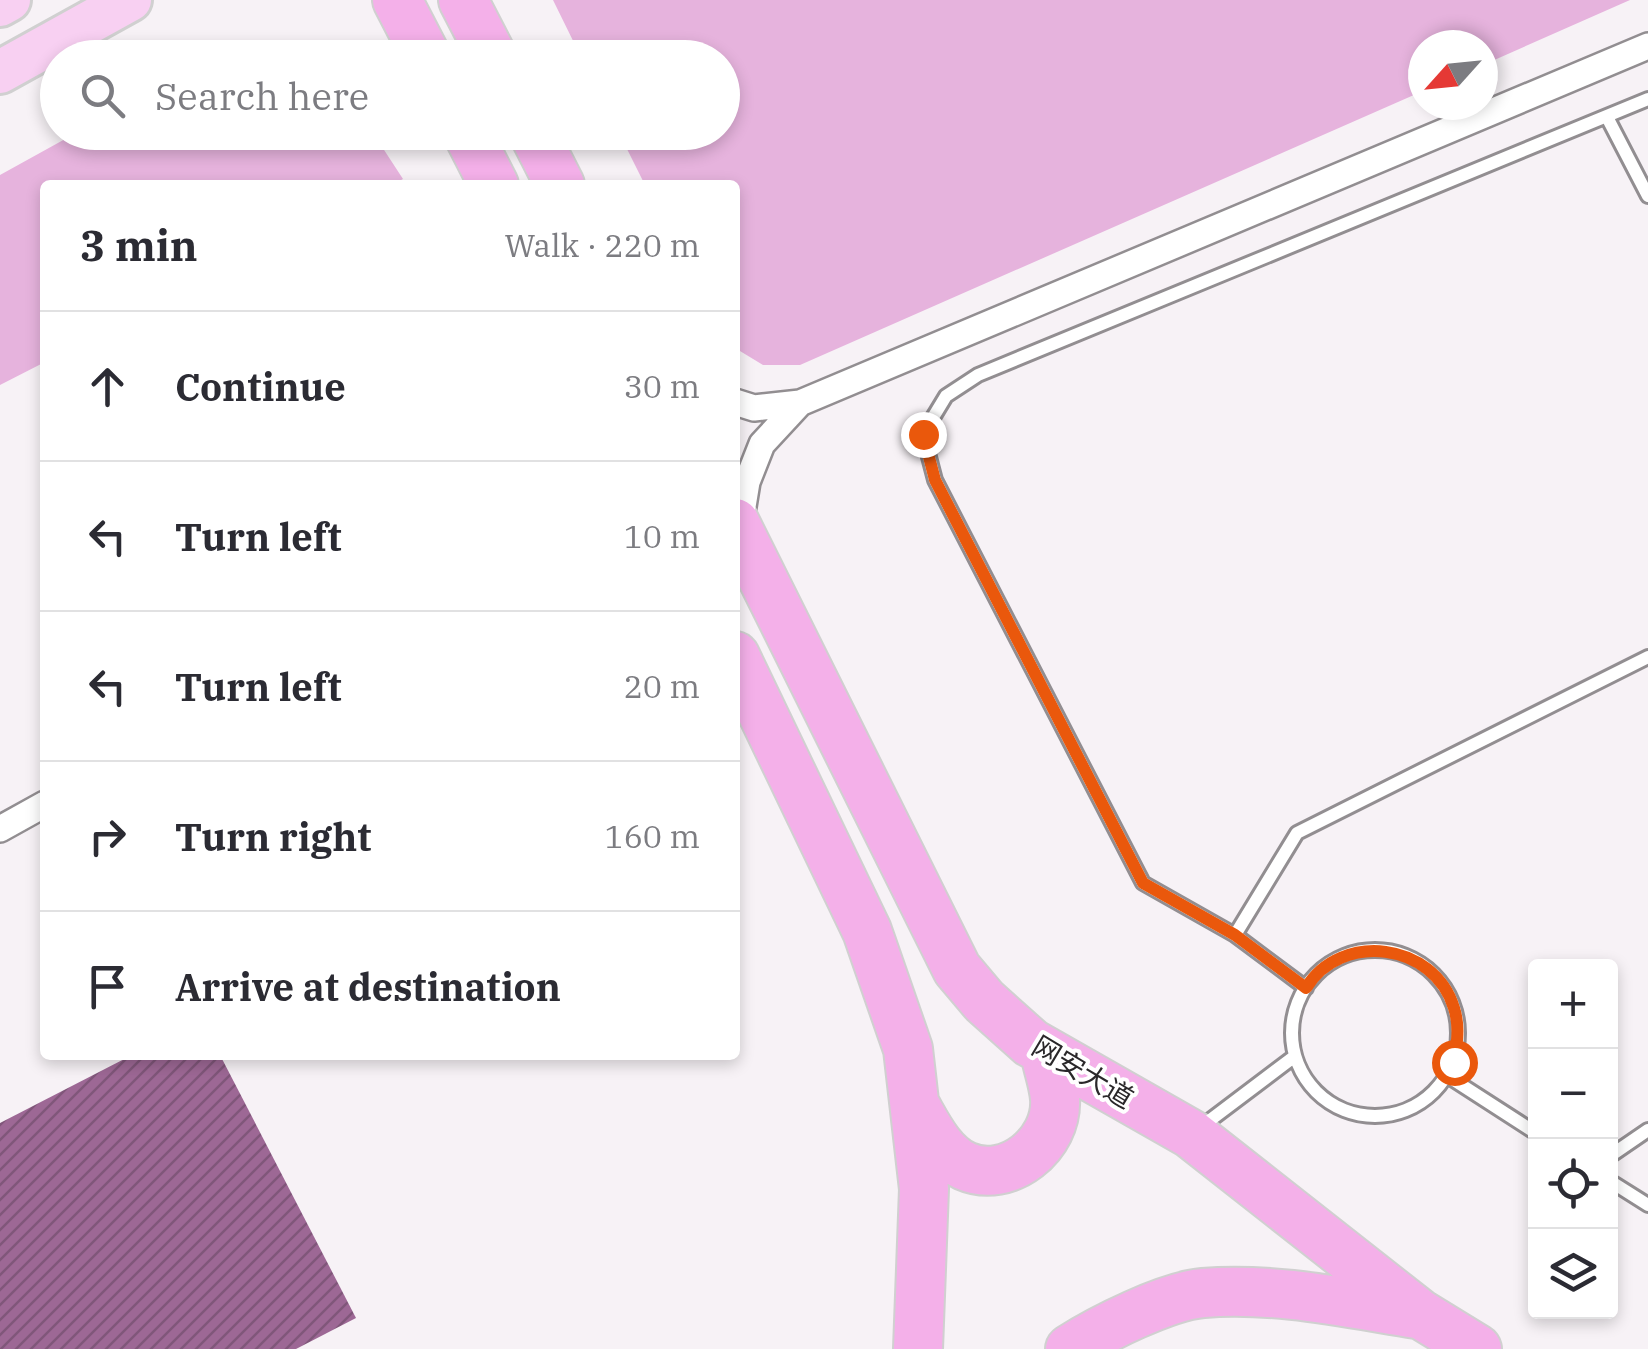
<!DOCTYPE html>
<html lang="en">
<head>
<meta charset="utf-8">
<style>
	:root { --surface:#fff; --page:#f7f7f7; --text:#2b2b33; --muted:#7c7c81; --line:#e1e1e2 }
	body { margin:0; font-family:"IBM Plex Serif","Noto Sans SC",serif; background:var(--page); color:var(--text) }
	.controls { position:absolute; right:30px; bottom:30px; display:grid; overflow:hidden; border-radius:10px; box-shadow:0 5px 15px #0003 }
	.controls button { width:90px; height:90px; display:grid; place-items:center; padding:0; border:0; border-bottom:2px solid var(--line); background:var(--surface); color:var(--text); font:50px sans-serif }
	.compass { position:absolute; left:1408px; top:30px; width:90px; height:90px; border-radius:50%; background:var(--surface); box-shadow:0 5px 15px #0003; rotate:243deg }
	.stop { position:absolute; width:30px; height:30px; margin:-22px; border:8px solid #ea580c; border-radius:50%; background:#fff }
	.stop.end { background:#ea580c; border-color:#fff; box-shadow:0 2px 10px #0008 }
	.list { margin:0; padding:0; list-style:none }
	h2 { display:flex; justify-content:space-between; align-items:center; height:130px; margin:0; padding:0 40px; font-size:42px }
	h2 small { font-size:32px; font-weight:400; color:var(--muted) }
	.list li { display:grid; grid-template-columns:65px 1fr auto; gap:30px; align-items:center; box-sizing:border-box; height:150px; padding:0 40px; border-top:2px solid var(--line) }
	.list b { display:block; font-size:38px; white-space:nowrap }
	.list em { font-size:32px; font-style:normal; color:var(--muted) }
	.icon { flex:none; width:55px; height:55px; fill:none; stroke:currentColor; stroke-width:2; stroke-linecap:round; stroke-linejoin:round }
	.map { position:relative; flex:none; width:1648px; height:1349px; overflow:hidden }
	.search { position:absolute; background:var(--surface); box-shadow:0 5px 15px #0003; left:40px; top:40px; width:700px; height:110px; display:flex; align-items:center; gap:25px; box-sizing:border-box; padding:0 35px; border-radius:55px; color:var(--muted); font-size:38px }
	.panel { position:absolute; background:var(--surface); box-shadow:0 5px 15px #0003; left:40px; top:180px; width:700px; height:880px; border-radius:10px }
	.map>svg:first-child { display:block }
</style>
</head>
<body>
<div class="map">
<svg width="1648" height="1349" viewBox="0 0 1648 1349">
	<defs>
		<pattern id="building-hatch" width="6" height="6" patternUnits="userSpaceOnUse" patternTransform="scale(2.5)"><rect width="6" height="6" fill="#9d6895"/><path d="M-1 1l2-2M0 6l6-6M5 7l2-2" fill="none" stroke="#80567a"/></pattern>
	</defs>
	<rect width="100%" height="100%" fill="#f7f2f6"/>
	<path fill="#e6b3dd" d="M553 0H1630L1483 65V45H1423V91L800 365H763L735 348V185H645L619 133 722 132V58L581 57Z
		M235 44 281 45 324 57H211Z
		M76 133H373L403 179 392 185H45V362L0 385V175Z"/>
	<path fill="url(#building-hatch)" d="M132 1055H220L356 1318 296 1349H0V1123Z"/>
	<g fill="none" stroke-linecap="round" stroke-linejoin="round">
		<g stroke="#928e91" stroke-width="18">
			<path id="lane" d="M1607 117 1648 196
				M1235 935 1297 833 1648 657
				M1292 1033a83 83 0 1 1 166 0a83 83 0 1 1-166 0Z
				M1306 988 1235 935 1143 883 935 480 923 434 946 396 978 375 1648 99
				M1446 1075 1536 1133
				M1197 1130 1295 1056
				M1610 1156 1648 1130
				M1610 1181 1648 1205"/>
		</g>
		<g stroke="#928e91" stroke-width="30">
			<path id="street" d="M735 402 754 408 800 403 762 444 747 482 739 531
				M800 403 1648 46
				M0 829 45 804"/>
		</g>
		<g stroke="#d0d0d0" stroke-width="48">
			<path id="primary" d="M0 5 9 0
				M0 72 130 0"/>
		</g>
		<g stroke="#d0d0d0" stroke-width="52">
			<path id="highway" d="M397 0 427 58
				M463 0 493 58
				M467 132 494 185
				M533 132 560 185
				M735 523 957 969 984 1001 1031 1043 1191 1134 1420 1314 1477 1349
				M735 656 867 931 908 1049 924 1189 918 1349
				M916 1107C928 1128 941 1155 965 1166 1008 1185 1058 1144 1055 1099 1054 1084 1048 1068 1045 1053
				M1070 1349C1101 1329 1167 1296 1203 1293 1274 1287 1347 1303 1417 1314"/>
		</g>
		<use href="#lane" stroke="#fff" stroke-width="12"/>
		<use href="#street" stroke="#fff" stroke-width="25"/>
		<use href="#primary" stroke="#f8d0f2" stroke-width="42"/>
		<use href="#highway" stroke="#f4b0e9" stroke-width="48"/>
	</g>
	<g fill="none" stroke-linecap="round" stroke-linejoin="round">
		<path stroke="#ea580c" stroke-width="12" d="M923 434 935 480 1143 883 1235 935 1306 988C1341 931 1434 942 1454 1008 1460 1027 1457 1043 1454 1062"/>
	</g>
	<g text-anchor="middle" stroke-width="8" stroke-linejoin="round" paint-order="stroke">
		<g font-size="28" fill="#2a282a" stroke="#fff">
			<text transform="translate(1083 1072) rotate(31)" y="10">网安大道</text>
		</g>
	</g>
</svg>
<div class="controls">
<button>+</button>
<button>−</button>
<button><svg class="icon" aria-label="locate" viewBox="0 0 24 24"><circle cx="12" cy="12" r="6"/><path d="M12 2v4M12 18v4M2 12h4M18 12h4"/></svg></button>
<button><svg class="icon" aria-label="layers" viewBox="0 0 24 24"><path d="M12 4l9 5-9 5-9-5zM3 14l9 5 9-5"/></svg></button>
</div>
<svg class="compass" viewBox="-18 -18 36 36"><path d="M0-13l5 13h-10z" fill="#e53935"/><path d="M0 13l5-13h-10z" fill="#7c7c81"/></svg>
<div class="stop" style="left:1454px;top:1062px"></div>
<div class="stop end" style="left:923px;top:434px"></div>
<div class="search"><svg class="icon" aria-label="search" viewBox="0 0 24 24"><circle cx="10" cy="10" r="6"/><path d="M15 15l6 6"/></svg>Search here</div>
<section class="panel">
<h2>3 min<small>Walk · 220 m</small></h2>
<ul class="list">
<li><svg class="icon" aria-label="ahead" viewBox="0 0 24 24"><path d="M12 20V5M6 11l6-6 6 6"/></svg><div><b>Continue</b></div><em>30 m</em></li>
<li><svg class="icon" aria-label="left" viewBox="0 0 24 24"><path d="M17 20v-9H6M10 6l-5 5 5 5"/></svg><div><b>Turn left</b></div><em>10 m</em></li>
<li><svg class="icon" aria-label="left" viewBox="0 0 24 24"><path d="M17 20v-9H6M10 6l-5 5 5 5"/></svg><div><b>Turn left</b></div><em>20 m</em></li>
<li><svg class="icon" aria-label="right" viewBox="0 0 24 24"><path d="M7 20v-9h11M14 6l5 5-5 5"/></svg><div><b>Turn right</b></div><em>160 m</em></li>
<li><svg class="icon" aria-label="arrive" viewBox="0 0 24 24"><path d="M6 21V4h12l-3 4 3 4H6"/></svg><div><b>Arrive at destination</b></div></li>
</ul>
</section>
</div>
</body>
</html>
